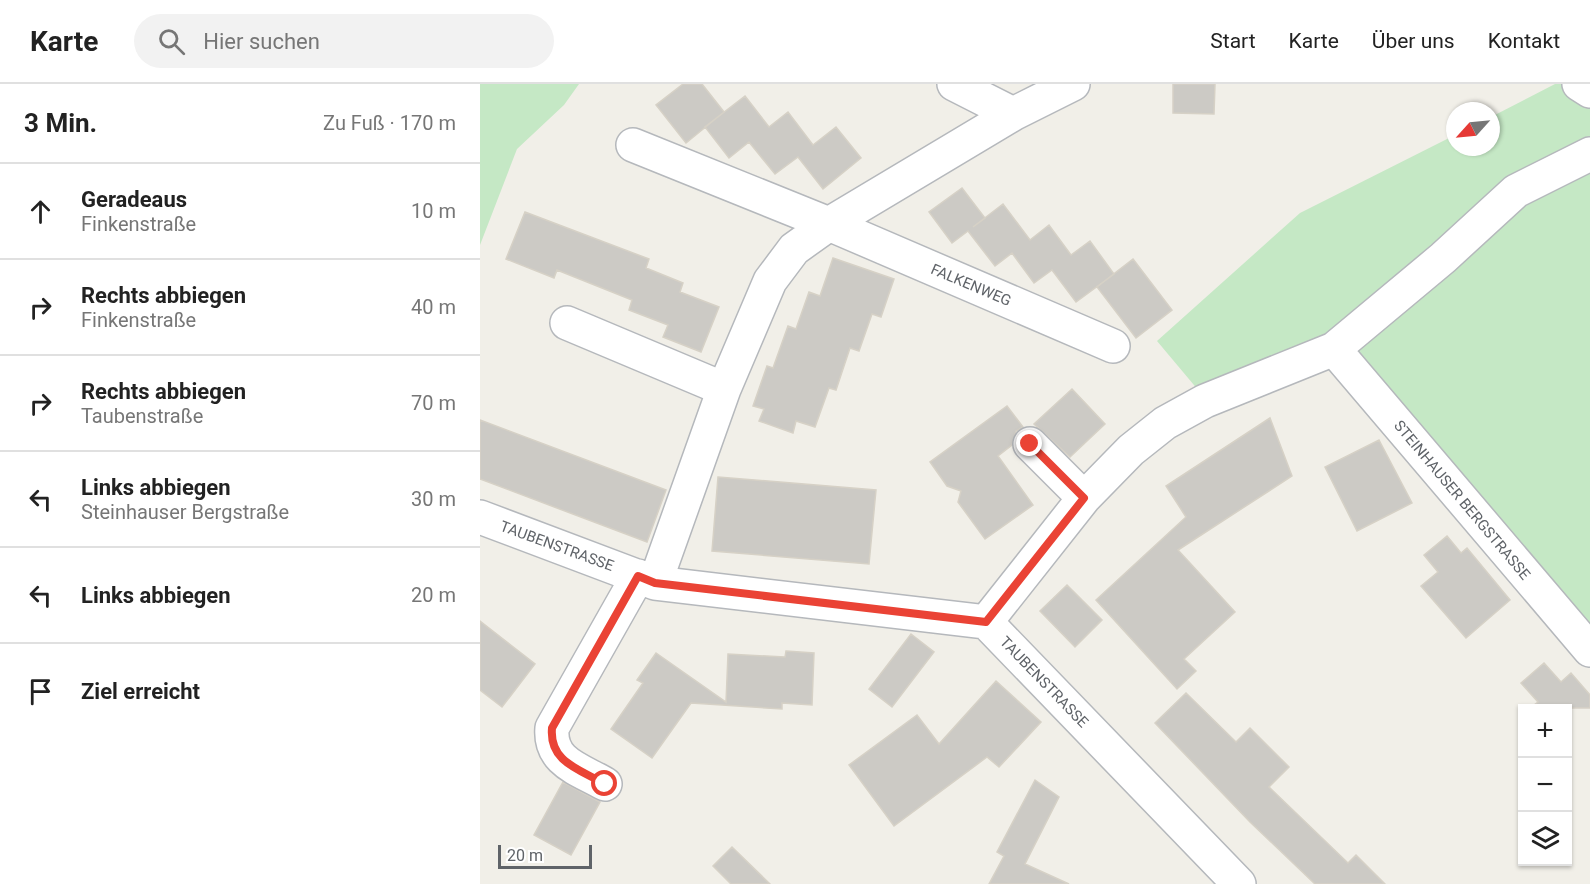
<!DOCTYPE html>
<html lang="de">
<head>
<meta charset="utf-8">
<style>
	:root { --surface:#fff; --page:#f2f2f2; --text:#222; --muted:#767676; --line:#e0e0e0 }
	body { margin:0; font-family:Roboto,sans-serif; background:var(--page); color:var(--text) }
	.controls { position:absolute; right:18px; bottom:18px; display:grid; overflow:hidden; border-radius:0px; box-shadow:0 2px 4px #0004 }
	.controls button { width:54px; height:54px; display:grid; place-items:center; padding:0; border:0; border-bottom:2px solid var(--line); background:var(--surface); color:var(--text); font:30px sans-serif }
	.compass { position:absolute; left:966px; top:18px; width:54px; height:54px; border-radius:50%; background:var(--surface); box-shadow:0 2px 4px #0004; rotate:243deg }
	.scale { position:absolute; left:18px; bottom:15px; width:94px; box-sizing:border-box; padding-left:6px; border:3px solid #5f6368; border-top:0; font-size:16px; line-height:21px; white-space:nowrap; color:#5f6368; -webkit-text-stroke:4px #fff; paint-order:stroke }
	.stop { position:absolute; width:18px; height:18px; margin:-14px; border:4px solid #ea4335; border-radius:50%; background:#fff }
	.stop.end { background:#ea4335; border-color:#fff; box-shadow:0 2px 6px #0008 }
	.list { margin:0; padding:0; list-style:none }
	h2 { display:flex; justify-content:space-between; align-items:center; height:78px; margin:0; padding:0 24px; font-size:26px }
	h2 small { font-size:20px; font-weight:400; color:var(--muted) }
	.list li { display:grid; grid-template-columns:39px 1fr auto; gap:18px; align-items:center; box-sizing:border-box; height:96px; padding:0 24px; border-top:2px solid var(--line) }
	.list b { display:block; font-size:22px; white-space:nowrap }
	.list p { margin:0; font-size:20px; white-space:nowrap; color:var(--muted) }
	.list em { font-size:20px; font-style:normal; color:var(--muted) }
	.icon { flex:none; width:33px; height:33px; fill:none; stroke:currentColor; stroke-width:2; stroke-linecap:round; stroke-linejoin:round }
	.map { position:relative; flex:none; width:1110px; height:800px; overflow:hidden }
	header { display:flex; align-items:center; gap:36px; box-sizing:border-box; height:84px; padding:0 30px; background:var(--surface); border-bottom:2px solid var(--line) }
	header strong { font-size:28px }
	nav { display:flex; gap:33px; margin-inline-start:auto; font-size:21px }
	.search { width:420px; height:54px; background:var(--page); display:flex; align-items:center; gap:15px; box-sizing:border-box; padding:0 21px; border-radius:33px; color:var(--muted); font-size:22px }
	main { display:flex }
	aside { flex:1; background:var(--surface) }
	.map>svg:first-child { display:block }
</style>
</head>
<body>
<header>
<strong>Karte</strong>
<div class="search"><svg class="icon" aria-label="search" viewBox="0 0 24 24"><circle cx="10" cy="10" r="6"/><path d="M15 15l6 6"/></svg>Hier suchen</div>
<nav><a>Start</a><a>Karte</a><a>Über uns</a><a>Kontakt</a></nav>
</header>
<main>
<aside>
<h2>3 Min.<small>Zu Fuß · 170 m</small></h2>
<ul class="list">
<li><svg class="icon" aria-label="ahead" viewBox="0 0 24 24"><path d="M12 20V5M6 11l6-6 6 6"/></svg><div><b>Geradeaus</b><p>Finkenstraße</p></div><em>10 m</em></li>
<li><svg class="icon" aria-label="right" viewBox="0 0 24 24"><path d="M7 20v-9h11M14 6l5 5-5 5"/></svg><div><b>Rechts abbiegen</b><p>Finkenstraße</p></div><em>40 m</em></li>
<li><svg class="icon" aria-label="right" viewBox="0 0 24 24"><path d="M7 20v-9h11M14 6l5 5-5 5"/></svg><div><b>Rechts abbiegen</b><p>Taubenstraße</p></div><em>70 m</em></li>
<li><svg class="icon" aria-label="left" viewBox="0 0 24 24"><path d="M17 20v-9H6M10 6l-5 5 5 5"/></svg><div><b>Links abbiegen</b><p>Steinhauser Bergstraße</p></div><em>30 m</em></li>
<li><svg class="icon" aria-label="left" viewBox="0 0 24 24"><path d="M17 20v-9H6M10 6l-5 5 5 5"/></svg><div><b>Links abbiegen</b></div><em>20 m</em></li>
<li><svg class="icon" aria-label="arrive" viewBox="0 0 24 24"><path d="M6 21V4h12l-3 4 3 4H6"/></svg><div><b>Ziel erreicht</b></div></li>
</ul>
</aside>
<div class="map">
<svg width="1110" height="800" viewBox="0 0 1110 800">
	<rect width="100%" height="100%" fill="#f1efe8"/>
	<path fill="#c5e8c5" d="M0 0H99L84 21 37 65 0 161Z
		M1075 0H1110V558L856 260 724 313 677 257 820 129 975 51V63H1011V33Z"/>
	<path fill="#cccac5" stroke="#d6d1c6" stroke-width="1.5" d="M203 0H222L244 28 206 59 176 21Z
		M693 0H735L734 30 693 29Z
		M265 12 289 43 308 28 333 61 356 43 381 74 343 105 318 73 295 90 269 58 249 74 225 43Z
		M482 104 505 134 493 143 523 120 550 156 569 141 591 171 610 157 634 190 596 218 572 186 554 199 532 169 515 182 488 147 472 159 449 128Z
		M45 128 169 175 166 184 203 199 200 208 239 223 221 268 183 253 188 241 149 226 152 216 77 186 74 194 26 175Z
		M353 174 414 195 401 233 392 230 379 267 370 264 356 306 349 304 335 343 316 337 313 349 279 337 284 325 273 322 287 282 293 284 308 242 316 245 329 208 340 212Z
		M653 175 692 226 656 254 617 203Z
		M592 305 625 340 590 373 554 340Z
		M527 322 543 343 536 347 532 361 518 372 553 421 505 455 478 418 481 407 467 402 450 378Z
		M790 334 812 392 698 466 755 528 704 575 716 587 697 605 616 516 706 433 686 402Z
		M0 336 186 406 167 458 0 395Z
		M899 356 932 419 877 447 845 383Z
		M238 393 396 406 389 480 232 467Z
		M967 452 981 469 987 464 1030 516 986 554 941 502 958 488 944 471Z
		M587 501 622 536 595 563 560 527Z
		M0 537 55 580 22 623 0 606Z
		M431 550 454 568 412 623 389 605Z
		M306 567 334 569 332 621 302 619V625L211 619 172 674 131 645 163 599 157 596 176 569 246 618 248 570 305 573Z
		M1064 579 1081 598 1091 589 1110 611V624H1050L1058 618 1041 599Z
		M516 597 561 638 519 683 507 673 414 742 369 681 437 631 459 660Z
		M706 609 756 658 770 644 809 683 789 703 868 779 876 771 905 800H835L770 738 675 639Z
		M555 696 579 713 545 780 589 800H509L524 772 517 768Z
		M83 698 120 718 91 771 54 751Z
		M252 763 290 800H251L233 782Z"/>
	<g fill="none" stroke-linecap="round" stroke-linejoin="round">
		<g stroke="#b5b8bc" stroke-width="36">
			<path id="minor" d="M474 0 533 30
				M1099 0 1110 7
				M153 61 349 140 633 262
				M87 239 244 305
				M854 265 1110 566
				M550 360 604 414
				M0 433 175 499 506 538 759 800
				M175 499 244 305 290 197 314 165 349 140 533 30 593 0
				M506 538 604 414 651 366 685 339 725 317 854 265 963 174 1036 107 1110 70
				M125 700C99 685 69 678 72 644L158 492"/>
		</g>
		<use href="#minor" stroke="#fff" stroke-width="33"/>
	</g>
	<g fill="none" stroke-linecap="round" stroke-linejoin="round">
		<path stroke="#ea4335" stroke-width="8" d="M125 700C99 685 69 678 72 644L158 492 175 499 506 538 604 414 550 360"/>
	</g>
	<g text-anchor="middle" stroke-width="4.5" stroke-linejoin="round" paint-order="stroke">
		<g font-size="15" fill="#5f6368" stroke="#fff">
			<text transform="translate(491 201) rotate(23)" y="5">FALKENWEG</text>
			<text transform="translate(982 416) rotate(50)" y="5">STEINHAUSER BERGSTRASSE</text>
			<text transform="translate(77 462) rotate(20)" y="5">TAUBENSTRASSE</text>
			<text transform="translate(564 598) rotate(46)" y="5">TAUBENSTRASSE</text>
		</g>
	</g>
</svg>
<div class="controls">
<button>+</button>
<button>−</button>
<button><svg class="icon" aria-label="layers" viewBox="0 0 24 24"><path d="M12 4l9 5-9 5-9-5zM3 14l9 5 9-5"/></svg></button>
</div>
<svg class="compass" viewBox="-18 -18 36 36"><path d="M0-13l5 13h-10z" fill="#e53935"/><path d="M0 13l5-13h-10z" fill="#767676"/></svg>
<div class="scale">20 m</div>
<div class="stop" style="left:125px;top:700px"></div>
<div class="stop end" style="left:550px;top:360px"></div>
</div>
</main>
</body>
</html>
